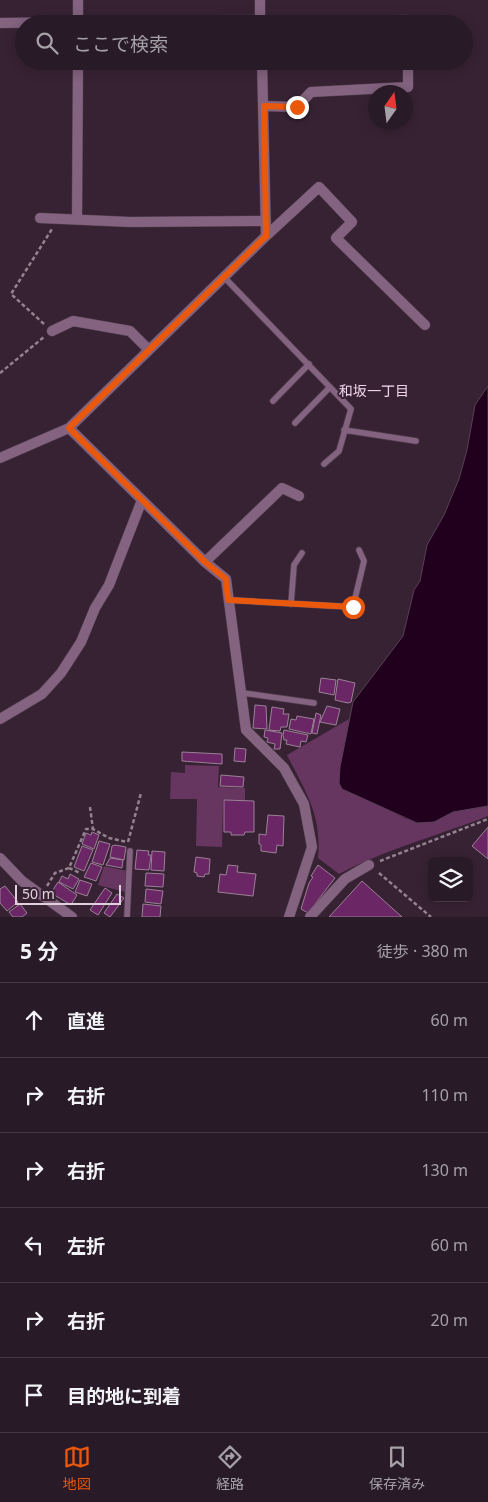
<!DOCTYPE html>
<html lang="ja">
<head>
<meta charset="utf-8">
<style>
	:root { --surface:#291a27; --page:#352733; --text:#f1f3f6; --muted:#a5a1a7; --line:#453844; --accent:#ea580c }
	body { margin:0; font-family:"Noto Sans","Noto Sans JP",sans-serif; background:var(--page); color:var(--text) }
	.controls { position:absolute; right:15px; bottom:15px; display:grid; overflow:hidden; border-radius:8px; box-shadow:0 2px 12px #0003 }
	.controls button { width:45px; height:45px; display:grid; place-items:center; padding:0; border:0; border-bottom:1px solid var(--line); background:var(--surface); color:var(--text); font:25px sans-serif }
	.compass { position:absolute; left:368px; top:85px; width:45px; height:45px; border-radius:50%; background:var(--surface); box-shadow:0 2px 12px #0003; rotate:14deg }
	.scale { position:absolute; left:15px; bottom:12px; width:106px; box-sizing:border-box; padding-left:5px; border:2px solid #e0d2dd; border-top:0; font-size:14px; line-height:18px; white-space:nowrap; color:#e0d2dd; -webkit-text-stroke:4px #372234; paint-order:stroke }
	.stop { position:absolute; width:15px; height:15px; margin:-11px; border:4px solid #ea580c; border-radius:50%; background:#fff }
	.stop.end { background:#ea580c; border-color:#fff; box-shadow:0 1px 5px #0008 }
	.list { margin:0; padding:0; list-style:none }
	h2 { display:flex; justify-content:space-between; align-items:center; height:65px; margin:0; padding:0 20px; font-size:21px }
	h2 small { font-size:16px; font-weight:400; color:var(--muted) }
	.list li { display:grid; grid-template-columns:32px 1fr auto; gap:15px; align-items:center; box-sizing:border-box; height:75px; padding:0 20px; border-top:1px solid var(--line) }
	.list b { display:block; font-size:19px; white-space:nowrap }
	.list em { font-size:16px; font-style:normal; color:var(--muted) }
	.icon { flex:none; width:28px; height:28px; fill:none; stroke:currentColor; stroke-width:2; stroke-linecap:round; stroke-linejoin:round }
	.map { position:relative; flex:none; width:488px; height:917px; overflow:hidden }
	.search { position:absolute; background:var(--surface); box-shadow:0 2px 12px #0003; left:15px; right:15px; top:15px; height:55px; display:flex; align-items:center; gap:12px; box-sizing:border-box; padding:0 18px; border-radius:28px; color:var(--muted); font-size:19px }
	.sheet { height:515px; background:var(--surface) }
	nav { display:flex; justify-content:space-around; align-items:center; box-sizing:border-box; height:70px; border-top:1px solid var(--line); background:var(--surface); font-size:14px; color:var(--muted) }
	nav a { display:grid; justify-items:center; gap:2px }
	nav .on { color:var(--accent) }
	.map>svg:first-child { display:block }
</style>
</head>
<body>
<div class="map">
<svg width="488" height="917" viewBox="0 0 488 917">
	<rect width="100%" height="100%" fill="#372234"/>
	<path fill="#663660" d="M349 719 339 783 406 819 434 822 453 812 488 806V816C437 836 389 848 339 874L318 858C322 814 306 793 287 755Z
		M185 765 219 766 218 787 245 788V800H223L222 847 196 846 197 799H170L171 772 185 773Z
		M104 866 127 871 125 892 98 885Z"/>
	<path fill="#21001e" stroke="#5a3f57" d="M488 386V806L453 812 434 822 417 823 342 789 339 783 340 767 353 702 403 636 414 590 420 581 427 545 444 515 459 479 467 450 475 405Z"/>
	<path fill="#6b2665" stroke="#9a8196" d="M321 678 336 680 334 695 319 692Z
		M338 679 355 683 351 702 348 703 335 700Z
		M255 705 266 706 267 729 253 728Z
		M327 706 340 709 336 725 320 722Z
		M272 707 284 709 283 714H289L287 727H281L280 731 269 730Z
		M316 713 321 715 317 734 312 733Z
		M297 716 314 719 311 734 289 729 291 719 296 720Z
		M265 730 282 733 280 749H274L275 744 267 742 268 738 264 737Z
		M284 730 308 735 306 742 301 741 300 747 286 744 287 740H284L283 735Z
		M235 748 246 749 245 762 234 761Z
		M182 752 222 754V764L182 761Z
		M221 775 244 777 243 787 220 786Z
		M224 800 254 801V832H245L244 835H231V832H224Z
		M268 815 284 816 283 846 277 845 276 853 261 851V845L259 844V834L266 835Z
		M488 827V859L472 846Z
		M92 832 99 835 94 849 82 844 86 833 91 835Z
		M99 841 110 844 103 865 92 862Z
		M115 845 126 847 124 860 110 857 112 846Z
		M82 846 93 850 84 871 74 867Z
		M137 850 149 851 148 855H151L149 870 135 869Z
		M152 851 165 852 164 871 151 870Z
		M196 857 210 859 209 874H205L204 877 197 876V873L194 872Z
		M110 858 123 860 122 868 106 865Z
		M91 863 102 867 96 881 84 877Z
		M228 865 238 866 237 872 256 874 253 896 218 892 220 874 226 875Z
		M318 865 335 878 308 913 301 909 309 883 313 877 311 876Z
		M146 873 164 874 163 887 145 886Z
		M70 874 79 879 73 889 59 882 62 876 68 879Z
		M80 880 92 884 87 896 75 892Z
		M362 881 402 917H329Z
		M58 882 77 895 71 905 51 893Z
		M5 886 18 902 7 911 0 903V889Z
		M105 888 112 893 98 915 90 910Z
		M146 889 163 891 161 904 145 902Z
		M117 894 124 898 110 917 104 913Z
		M20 904 27 913 22 917H13L9 912Z
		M143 904 161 906 160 917H142Z"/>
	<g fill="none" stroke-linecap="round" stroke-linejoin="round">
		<g stroke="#523e4f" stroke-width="7">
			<path id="lane" d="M224 277 351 409 339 451 324 464
				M273 401 309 364
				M295 423 330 387
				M344 430 416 441
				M229 600 353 607 364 561 359 550
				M291 604 294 565 302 553
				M243 693 314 703
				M127 917 130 851"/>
		</g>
		<g stroke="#523e4f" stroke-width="11">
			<path id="street" d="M78 0V24
				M368 22 406 20V24
				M0 23 260 20
				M260 24V0
				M264 106 297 107 311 92 408 87V61
				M40 218 130 222 266 221
				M77 219 78 61
				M266 236 319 187 352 222 336 238 425 325
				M52 331 73 321 130 331 149 350
				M69 428 205 562 226 579 246 730 284 768 304 804 312 847 289 917
				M0 458 69 428 266 236 262 61
				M205 562 282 488 299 496
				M0 719 42 694 61 673 81 642 95 608 109 585 142 500
				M0 858 22 881 72 917
				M310 917 345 879 369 865"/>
		</g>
		<path stroke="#938290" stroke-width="2.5" stroke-dasharray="4 2.5" stroke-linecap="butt" d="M44 324 11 294 52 229
			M0 373 44 337
			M90 807 93 829
			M128 842 141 793
			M380 861 488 819
			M69 868 80 873
			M379 873 431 917
			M47 886 55 873 69 868 86 829H93L109 838 127 842"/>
		<use href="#lane" stroke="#83637f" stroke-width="5.5"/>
		<use href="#street" stroke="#83637f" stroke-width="10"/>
	</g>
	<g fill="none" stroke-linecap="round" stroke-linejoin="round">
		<path stroke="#ea580c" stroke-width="6" d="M297 107 264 106 266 236 69 428 205 562 226 579 228 600 353 607"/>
	</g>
	<g text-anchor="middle" stroke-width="4" stroke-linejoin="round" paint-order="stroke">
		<g font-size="14" fill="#f0d4eb" stroke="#372234">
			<text x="374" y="396">和坂一丁目</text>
		</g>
	</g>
</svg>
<div class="controls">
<button><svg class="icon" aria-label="layers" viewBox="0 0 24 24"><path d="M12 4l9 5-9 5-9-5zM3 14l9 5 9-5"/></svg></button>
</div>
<svg class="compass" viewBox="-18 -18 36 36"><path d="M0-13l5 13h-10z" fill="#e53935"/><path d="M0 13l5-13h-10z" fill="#a5a1a7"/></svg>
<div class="scale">50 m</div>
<div class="stop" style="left:353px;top:607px"></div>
<div class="stop end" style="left:297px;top:107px"></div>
<div class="search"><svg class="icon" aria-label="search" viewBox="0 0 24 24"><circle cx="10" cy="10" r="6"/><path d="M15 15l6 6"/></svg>ここで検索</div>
</div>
<section class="sheet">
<h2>5 分<small>徒歩 · 380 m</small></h2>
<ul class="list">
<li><svg class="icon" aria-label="ahead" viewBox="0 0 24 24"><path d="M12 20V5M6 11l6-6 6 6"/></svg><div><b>直進</b></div><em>60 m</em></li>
<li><svg class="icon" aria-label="right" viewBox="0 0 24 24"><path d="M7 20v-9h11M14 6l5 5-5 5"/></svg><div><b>右折</b></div><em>110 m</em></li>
<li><svg class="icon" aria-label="right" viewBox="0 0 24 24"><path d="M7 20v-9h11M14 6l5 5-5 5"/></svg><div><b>右折</b></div><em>130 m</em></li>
<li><svg class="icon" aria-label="left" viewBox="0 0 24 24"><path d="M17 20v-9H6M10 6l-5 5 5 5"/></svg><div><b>左折</b></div><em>60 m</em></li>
<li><svg class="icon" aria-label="right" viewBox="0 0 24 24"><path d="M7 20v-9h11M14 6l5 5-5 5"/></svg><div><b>右折</b></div><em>20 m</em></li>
<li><svg class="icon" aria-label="arrive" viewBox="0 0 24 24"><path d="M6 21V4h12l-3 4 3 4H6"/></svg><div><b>目的地に到着</b></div></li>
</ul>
</section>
<nav>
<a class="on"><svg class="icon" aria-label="map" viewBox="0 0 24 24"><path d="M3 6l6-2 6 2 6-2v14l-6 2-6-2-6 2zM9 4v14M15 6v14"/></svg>地図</a>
<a><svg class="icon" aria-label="directions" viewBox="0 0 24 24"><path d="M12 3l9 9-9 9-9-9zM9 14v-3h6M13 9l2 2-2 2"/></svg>経路</a>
<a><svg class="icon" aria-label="saved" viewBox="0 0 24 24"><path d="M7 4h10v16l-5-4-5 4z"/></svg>保存済み</a>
</nav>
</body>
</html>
